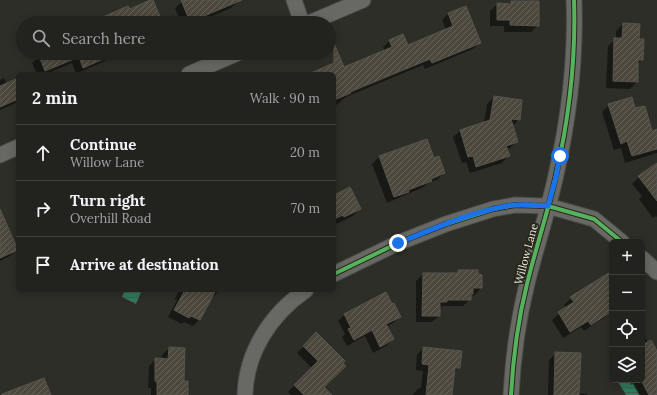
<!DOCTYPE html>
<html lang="en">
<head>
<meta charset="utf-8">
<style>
	:root { --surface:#22221e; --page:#2e2f2b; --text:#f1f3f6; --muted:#a2a4a4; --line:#3f3f3c }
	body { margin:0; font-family:Lora,serif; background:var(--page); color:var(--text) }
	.controls { position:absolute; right:12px; bottom:12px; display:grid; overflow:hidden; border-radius:6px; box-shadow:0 2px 10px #0003 }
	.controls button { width:36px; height:36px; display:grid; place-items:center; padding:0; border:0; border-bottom:1px solid var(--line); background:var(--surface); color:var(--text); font:20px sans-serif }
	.stop { position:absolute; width:12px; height:12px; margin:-9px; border:3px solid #1a73e8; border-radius:50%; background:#fff }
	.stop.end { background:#1a73e8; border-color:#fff; box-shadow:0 1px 4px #0008 }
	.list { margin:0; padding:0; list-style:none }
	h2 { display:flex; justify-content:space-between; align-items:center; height:52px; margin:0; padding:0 16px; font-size:17px }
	h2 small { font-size:13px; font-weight:400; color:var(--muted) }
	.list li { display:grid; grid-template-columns:26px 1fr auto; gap:12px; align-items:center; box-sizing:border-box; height:56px; padding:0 16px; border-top:1px solid var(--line) }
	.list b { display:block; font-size:15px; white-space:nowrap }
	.list p { margin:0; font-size:13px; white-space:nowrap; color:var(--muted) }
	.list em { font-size:13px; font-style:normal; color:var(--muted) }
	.icon { flex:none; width:22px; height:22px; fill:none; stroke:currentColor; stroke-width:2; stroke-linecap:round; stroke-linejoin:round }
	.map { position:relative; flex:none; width:657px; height:395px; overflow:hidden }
	.search { position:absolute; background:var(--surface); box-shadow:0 2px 10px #0003; left:16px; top:16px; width:320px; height:44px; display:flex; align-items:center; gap:10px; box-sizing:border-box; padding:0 14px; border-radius:22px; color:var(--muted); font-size:15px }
	.panel { position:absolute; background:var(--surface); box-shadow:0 2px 10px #0003; left:16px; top:72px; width:320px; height:220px; border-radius:6px }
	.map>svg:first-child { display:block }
</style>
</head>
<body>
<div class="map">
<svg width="657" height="395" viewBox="0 0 657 395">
	<defs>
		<pattern id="water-rules" width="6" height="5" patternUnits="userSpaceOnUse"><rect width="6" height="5" fill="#317a5d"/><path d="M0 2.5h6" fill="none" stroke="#3c6050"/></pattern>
		<pattern id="building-hatch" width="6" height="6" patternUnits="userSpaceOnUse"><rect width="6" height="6" fill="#4d483d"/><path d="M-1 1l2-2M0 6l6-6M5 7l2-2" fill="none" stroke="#676359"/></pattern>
	</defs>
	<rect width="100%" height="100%" fill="#2e2e28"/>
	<path fill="url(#water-rules)" d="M125 290H142L136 304 122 297Z
		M617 380H632L640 395H626Z"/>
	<path fill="#0007" d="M184 0H237L238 2 231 8 196 23H181L175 8Z
		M511 2 538 25 531 32H504V26H490V11L497 4H508Z
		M448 14 480 43 473 49 425 69 423 65 346 97 334 107V74L343 68 385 51 383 47 390 40 407 46 446 30 442 20Z
		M623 24 638 40 642 60 637 64V82L630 89 606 88 608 46 616 39V31Z
		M43 53H123L76 74 72 63 46 74H37L32 63Z
		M4 78 7 84 18 80V100L14 104 0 110V80Z
		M494 97 519 120 512 126 517 141 510 148 506 149 509 156 502 163 470 173 466 162 462 163 453 137 460 131 484 123 487 104Z
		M609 105 635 110 651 132 657 130V153L625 163 621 148 614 150 602 112Z
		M426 141 433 159 444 173 437 180 428 183 424 187 387 203 372 164 379 157Z
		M657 166V217L656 216 653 218 639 199 642 196 632 184 639 177Z
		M334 196 360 209 353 216 334 225Z
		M0 218 17 250 10 256 0 261Z
		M458 271 477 275 481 288 475 295 470 296V299L463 306H442L440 308 439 316 432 322H416V281L423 274H455Z
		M612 277V310L605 317 584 331 581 327 563 338 552 320 566 308 564 305 571 298Z
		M179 290H220L213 297 212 296 199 320 193 326 184 322 182 324 168 317 177 300 175 299Z
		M345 314 400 317 393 323 386 327 393 339 386 346 373 353 365 336 347 346 342 337 345 334 338 321Z
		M642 332 648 343 657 353V395H639L633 384 631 385 629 380H642Z
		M316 334 323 388 320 395H291L288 392 312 368 297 353Z
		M169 348 183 382 186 395H151V388H148L149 366 156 359H162V355Z
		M423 348 459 367 453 373 452 395H412L419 388H421L423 371 416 370 417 355Z
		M556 353 578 393 587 394V395H548L549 360Z"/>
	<path fill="url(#building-hatch)" stroke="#56544f" d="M150 0H153L163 23H89L128 6 130 9Z
		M181 0H242L190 22Z
		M511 1H539V26L510 25V20H497V3L511 4Z
		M466 6 481 43 432 63 430 59 350 92 351 93 334 100V74H308L334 63V43L344 67 392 47 389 40 403 34 408 45 453 26 448 13Z
		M623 23 640 24 639 39H644L643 60H638V82L613 81 614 38H622Z
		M38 53H117L83 68 79 57 45 71Z
		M18 78V99L0 107V86Z
		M494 96 522 100 520 120 511 119 518 142 506 146 510 156 476 167 473 156 468 157 460 130 490 120Z
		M632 97 635 108 645 106 652 131 657 129V149L632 156 627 141 621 144 608 104Z
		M427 139 434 158 439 156 445 173 431 179 432 181 408 190 409 192 394 197 379 156Z
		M657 163V201L638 176Z
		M350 187 361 209 344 217 343 215 334 219V195Z
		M0 209 18 250 0 258Z
		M458 270H478V274L482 275V288H473V294H471V300H447V302H440V316H422L423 273H458Z
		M612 271V311L591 325 588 321 570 332 558 312 574 302 570 297Z
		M185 290H216L200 320 191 316 189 318 174 310Z
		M386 292 392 304 394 303 401 317 386 324 394 339 380 347 372 330 354 340 348 329 351 328 344 314Z
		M316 332 345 361 343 364 346 366 324 387 332 395H304L294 385 318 361 303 346Z
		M651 340 657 351V395H649L642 382V345Z
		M169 347 185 348 184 381H188V395H157V382L155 381V358L168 359Z
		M423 347 462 351 460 368H455L452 395H426L429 365 422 364Z
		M555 352 581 353 579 395H554Z
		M44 378 51 395H2V394Z"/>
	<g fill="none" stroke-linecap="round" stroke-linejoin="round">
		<g stroke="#494943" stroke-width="17">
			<path id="minor" d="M294 0 302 23
				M309 23 363 0
				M189 74 238 53
				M0 155 18 147
				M642 258 657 272
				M334 274 398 243 446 224 493 209 515 205 548 206 594 219 622 242
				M245 395C246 352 271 314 306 290
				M511 395C513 358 518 320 527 284 536 247 548 212 556 175 569 118 576 58 574 0"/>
		</g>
		<use href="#minor" stroke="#686864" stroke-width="15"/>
		<g stroke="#27261b" stroke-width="6">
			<path id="cycleway" d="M334 274 398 243 446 224 493 209 515 205 548 206 594 219 622 242
				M511 395C513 358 518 320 527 284 536 247 548 212 556 175 569 118 576 58 574 0"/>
		</g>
		<use href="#cycleway" stroke="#56b35d" stroke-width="4"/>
	</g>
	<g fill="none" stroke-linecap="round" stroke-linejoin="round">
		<path stroke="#1a73e8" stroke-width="5" d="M398 243C434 229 475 210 513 205 524 204 536 205 548 206L556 177 560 156"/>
	</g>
	<g text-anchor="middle" stroke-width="3.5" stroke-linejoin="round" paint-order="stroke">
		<g font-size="11" fill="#ebebe3" stroke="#27261b">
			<text transform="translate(526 254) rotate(-75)" y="4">Willow Lane</text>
		</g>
	</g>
</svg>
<div class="controls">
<button>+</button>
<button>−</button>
<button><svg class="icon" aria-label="locate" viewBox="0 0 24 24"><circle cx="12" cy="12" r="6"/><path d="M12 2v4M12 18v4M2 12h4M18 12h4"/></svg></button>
<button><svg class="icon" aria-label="layers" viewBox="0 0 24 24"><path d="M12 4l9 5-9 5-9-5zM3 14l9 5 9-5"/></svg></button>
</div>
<div class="stop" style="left:560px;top:156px"></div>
<div class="stop end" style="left:398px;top:243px"></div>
<div class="search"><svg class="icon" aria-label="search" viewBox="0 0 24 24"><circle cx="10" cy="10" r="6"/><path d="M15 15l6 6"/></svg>Search here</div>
<section class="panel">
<h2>2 min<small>Walk · 90 m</small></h2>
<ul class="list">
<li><svg class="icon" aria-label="ahead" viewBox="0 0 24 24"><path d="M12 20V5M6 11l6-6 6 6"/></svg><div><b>Continue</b><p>Willow Lane</p></div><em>20 m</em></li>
<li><svg class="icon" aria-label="right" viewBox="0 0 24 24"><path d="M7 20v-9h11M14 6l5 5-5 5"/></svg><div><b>Turn right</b><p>Overhill Road</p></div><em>70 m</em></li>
<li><svg class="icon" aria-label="arrive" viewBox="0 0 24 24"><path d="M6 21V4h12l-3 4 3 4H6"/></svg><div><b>Arrive at destination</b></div></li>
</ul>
</section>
</div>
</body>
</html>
